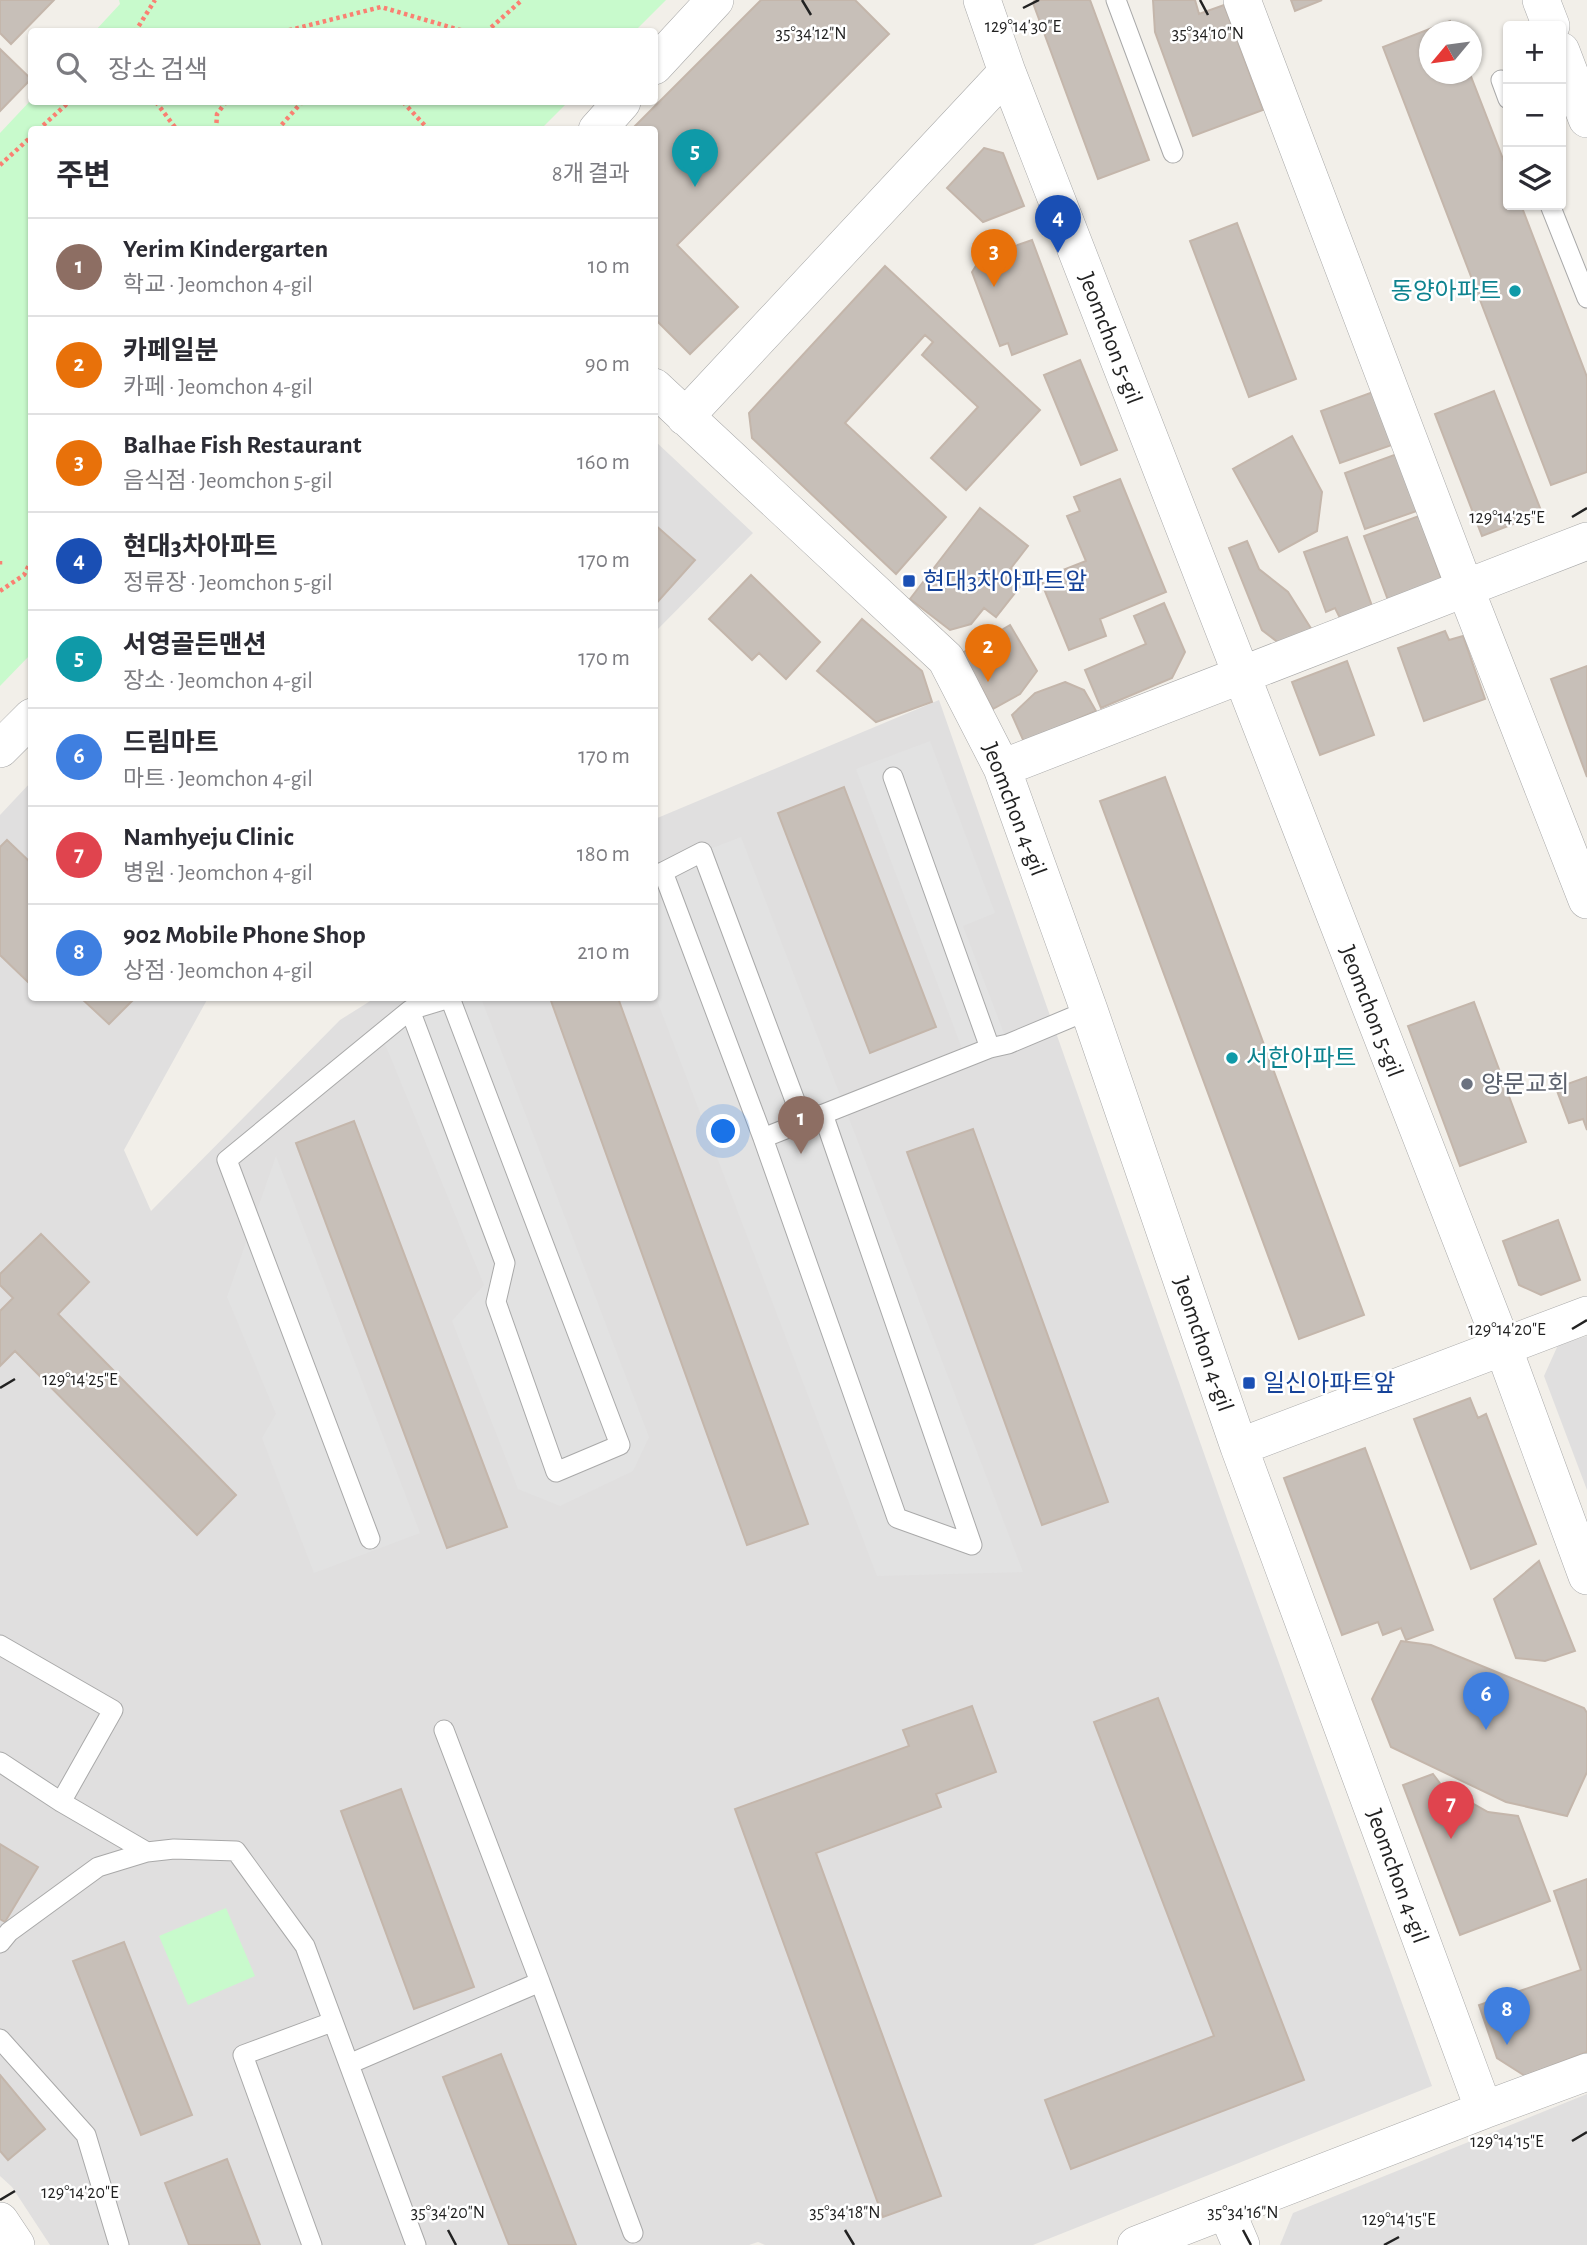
<!DOCTYPE html>
<html lang="ko">
<head>
<meta charset="utf-8">
<style>
	:root { --surface:#fff; --page:#f7f7f7; --text:#2b2b33; --muted:#7c7c81; --line:#e1e1e2; --accent:#ea580c }
	body { margin:0; font-family:"Alegreya Sans","Noto Sans KR",sans-serif; background:var(--page); color:var(--text) }
	.controls { position:absolute; right:21px; top:21px; display:grid; overflow:hidden; border-radius:7px; box-shadow:0 2px 5px #0004 }
	.controls button { width:63px; height:63px; display:grid; place-items:center; padding:0; border:0; border-bottom:2px solid var(--line); background:var(--surface); color:var(--text); font:35px sans-serif }
	.compass { position:absolute; left:1419px; top:21px; width:63px; height:63px; border-radius:50%; background:var(--surface); box-shadow:0 2px 5px #0004; rotate:241deg }
	.you { position:absolute; left:724px; top:1132px; width:24px; height:24px; margin:-18px; border:5px solid #fff; border-radius:50%; background:#1a73e8; box-shadow:0 0 0 10px #1a73e833 }
	.badge { display:grid; place-items:center; width:46px; height:46px; border-radius:50%; background:var(--accent); color:#fff; font-size:23px; font-weight:700 }
	.pin { position:absolute; translate:-50% -58px; filter:drop-shadow(0 2px 4px #0008) }
	.pin::after { content:''; position:absolute; top:37px; width:24px; height:21px; background:inherit; clip-path:polygon(0 0,100% 0,50% 100%) }
	.list { margin:0; padding:0; list-style:none }
	h2 { display:flex; justify-content:space-between; align-items:center; height:91px; margin:0; padding:0 28px; font-size:30px }
	h2 small { font-size:23px; font-weight:400; color:var(--muted) }
	.list li { display:grid; grid-template-columns:46px 1fr auto; gap:21px; align-items:center; box-sizing:border-box; height:98px; padding:0 28px; border-top:2px solid var(--line) }
	.list b { display:block; font-size:26px; white-space:nowrap }
	.list p { margin:0; font-size:23px; white-space:nowrap; color:var(--muted) }
	.list em { font-size:23px; font-style:normal; color:var(--muted) }
	.icon { flex:none; width:38px; height:38px; fill:none; stroke:currentColor; stroke-width:2; stroke-linecap:round; stroke-linejoin:round }
	.map { position:relative; flex:none; width:1587px; height:2245px; overflow:hidden }
	.search { position:absolute; background:var(--surface); box-shadow:0 2px 5px #0004; left:28px; top:28px; width:630px; height:77px; display:flex; align-items:center; gap:18px; box-sizing:border-box; padding:0 24px; border-radius:7px; color:var(--muted); font-size:26px }
	.panel { position:absolute; background:var(--surface); box-shadow:0 2px 5px #0004; left:28px; top:126px; width:630px; height:875px; border-radius:7px }
	.map>svg:first-child { display:block }
</style>
</head>
<body>
<div class="map">
<svg width="1587" height="2245" viewBox="0 0 1587 2245">
	<rect width="100%" height="100%" fill="#f2efe9"/>
	<path fill="#e0dfdf" d="M654 440 753 533 655 632H654Z
		M939 700 1232 1533 1432 2086 1033 2245H765L758 2242 749 2245H50L12 2187 0 2176V815L31 782 32 998H208L124 1150 151 1211 340 1020 375 998H654L655 819Z
		M1587 1336V1490L1544 1376 1558 1345Z
		M1587 2094V2245H1280L1293 2213Z"/>
	<path fill="#c8facc" d="M119 0H666L635 31H95L120 4Z
		M31 100 32 102H568L541 129 32 130 31 654 0 686V133Z
		M226 1908 255 1976 188 2005 159 1936Z"/>
	<path fill="#e2e2e2" d="M930 741 995 913 963 926 1008 1044 966 1059 856 769Z
		M741 837 1023 1572 877 1576 655 995V870Z
		M436 998H481L649 1437 633 1471 560 1506 518 1489 452 1321 484 1285 381 1034Z
		M276 1156 420 1533 314 1573 262 1438 276 1414 227 1297Z"/>
	<path fill="#c7bfb8" stroke="#c4b6ab" stroke-width="2" d="M0 0H54L11 44 0 33Z
		M761 0H855L889 34 677 245 738 307 690 354 654 318V130H631Z
		M1035 0H1090L1149 160 1098 179 1033 3Z
		M1153 0H1195L1199 14 1224 5 1263 110 1193 136 1155 32Z
		M1291 0H1322L1295 11Z
		M1450 21 1454 32H1430V74H1470L1508 172V205H1521L1587 377V472L1551 485 1383 47Z
		M0 49 31 79 0 111Z
		M984 148 1003 153 1024 206 983 222 947 188Z
		M1237 223 1296 379 1249 397 1190 241Z
		M1032 240 1067 334 1012 355 1008 343 1000 346 972 272 989 245 998 242 1001 251Z
		M885 266 1040 410 966 490 931 458 978 407 922 355 933 342 925 335 845 423 946 517 896 574 752 438 749 413Z
		M1080 360 1117 450 1081 465 1044 375Z
		M1494 391 1542 513 1482 536 1435 414Z
		M1373 392 1392 445 1340 463 1321 411Z
		M1292 436 1322 492 1317 531 1279 552 1233 469Z
		M1397 454 1417 511 1365 529 1345 473Z
		M1120 479 1166 592 1100 619 1106 636 1069 650 1040 579 1086 561 1067 516 1080 511 1074 497Z
		M980 508 1028 546 1011 568 1026 579 996 617 984 608 971 624 950 630 910 599Z
		M1419 516 1442 581 1388 600 1364 536Z
		M654 524 695 560 654 606Z
		M1347 537 1372 606 1340 618 1335 608 1326 612 1304 552Z
		M1247 541 1259 569 1288 592 1312 630 1279 643 1262 630 1229 548Z
		M751 575 820 642 786 679 759 653 752 660 709 619Z
		M1164 603 1185 652 1172 678 1101 708 1085 670 1146 644 1134 616Z
		M862 619 922 671 932 702 876 722 817 671Z
		M1010 625 1037 671 1020 694 993 709 962 653Z
		M1445 631 1449 640 1463 636 1485 699 1424 721 1398 648Z
		M1347 661 1374 735 1320 755 1292 682Z
		M1587 666V777L1551 679Z
		M1065 682 1084 690 1096 711 1024 742 1012 715 1035 693Z
		M1165 777 1364 1315 1299 1339 1100 801Z
		M844 787 936 1027 870 1053 778 813Z
		M7 840 32 864V986L0 955V847Z
		M81 998H135L109 1024Z
		M550 998H618L808 1524 747 1545Z
		M1474 1002 1526 1142 1460 1166 1408 1026Z
		M1587 1077V1130L1583 1119 1569 1123 1556 1088Z
		M354 1121 507 1527 447 1548 296 1143Z
		M973 1129 1108 1502 1042 1525 907 1152Z
		M1558 1220 1580 1280 1541 1295 1519 1285 1503 1241Z
		M41 1234 89 1282 58 1314 236 1495 197 1535 15 1351 0 1366V1311L13 1298 0 1285V1274Z
		M1470 1398 1478 1418 1486 1414 1536 1544 1471 1569 1414 1419Z
		M1365 1448 1433 1630 1406 1640 1401 1628 1383 1635 1378 1622 1342 1635 1284 1478Z
		M1539 1561 1575 1651 1545 1661 1516 1658 1494 1599Z
		M1401 1641 1431 1645 1584 1708 1587 1713V1772L1567 1816 1506 1802 1391 1747 1372 1699Z
		M1158 1698 1304 2080 1071 2169 1045 2100 1214 2036 1094 1722Z
		M972 1706 996 1772 936 1794 941 1807 816 1853 941 2196 883 2217 735 1809 909 1746 903 1730Z
		M1433 1774 1442 1786 1488 1812 1518 1816 1550 1901 1460 1935 1403 1785Z
		M401 1789 474 1987 414 2009 341 1811Z
		M0 1844 38 1867 5 1922 0 1919Z
		M1587 1879V2052L1525 2076 1497 2058 1479 2005 1581 1970 1554 1891Z
		M124 1942 192 2115 141 2135 73 1961Z
		M501 2054 576 2245H509L443 2077Z
		M0 2075 45 2129 8 2160 0 2151Z
		M227 2159 260 2245H189L165 2183Z"/>
	<g fill="none" stroke-linecap="round" stroke-linejoin="round">
		<g stroke="#a9a9a9" stroke-width="21">
			<path id="lane" d="M1116 0 1173 153
				M1501 80 1508 99
				M1550 205 1587 298
				M893 777 990 1048
				M663 872 702 852 803 1122
				M654 875 663 872 763 1138 990 1048 1008 1044 1089 1010
				M410 1010 450 998
				M763 1138 897 1518 972 1545 823 1114
				M370 1539 227 1160 410 1010 505 1263 496 1302 556 1472 620 1445 450 998
				M0 1645 113 1710 61 1802
				M444 1730 540 1982
				M0 1762 61 1802 147 1852
				M0 1943 9 1932 98 1867 147 1852 174 1849 236 1851 305 1946 416 2245
				M0 2039 86 2135 119 2245
				M349 2064 540 1982 633 2233
				M312 2245 243 2055 332 2022"/>
		</g>
		<g stroke="#a9a9a9" stroke-width="38">
			<path id="street" d="M982 0 1007 72 1503 1347 1587 1576
				M1242 0 1465 588 1587 900
				M1541 0 1551 26
				M1561 51 1587 119
				M654 66 715 0
				M597 130 622 102
				M654 387 946 659 1002 768 1089 1010 1239 1447 1484 2110 1226 2210 1241 2245
				M685 417 1007 72
				M0 749 32 717
				M1002 768 1587 541
				M1239 1447 1587 1315
				M1484 2110 1587 2072
				M0 2221 16 2245
				M1136 2245 1226 2210"/>
		</g>
		<path stroke="#fa8072" stroke-width="4.5" stroke-dasharray="3.5 3.5" stroke-linecap="butt" d="M135 32 155 0
			M282 32 381 7 467 32
			M486 32 522 0
			M156 102 177 130
			M403 102 429 130
			M38 130 69 102
			M216 130 217 114 226 102
			M277 130 302 102
			M0 165 32 136
			M0 561V565
			M0 591 24 575 32 559"/>
		<use href="#lane" stroke="#fff" stroke-width="19"/>
		<use href="#street" stroke="#fff" stroke-width="37"/>
	</g>
	<path fill="none" stroke="#222" stroke-width="2.5" d="M802 0 811 15M1200 0 1208 15M1023 8 1039 0M1572 517 1587 508M1572 1329 1587 1320M0 1388 15 1379M1572 2141 1587 2132M0 2200 15 2191M448 2230 456 2245M845 2230 854 2245M1243 2230 1251 2245M1384 2245 1399 2237"/>
	<g fill="#0f9aa8" stroke="#fff" stroke-width="2.5">
		<circle cx="1515" cy="291" r="7"/>
		<circle cx="1232" cy="1058" r="7"/>
	</g>
	<g fill="#1a4fb4" stroke="#fff" stroke-width="2.5">
		<rect x="902" y="574" width="14" height="14" rx="3.5"/>
		<rect x="1242" y="1376" width="14" height="14" rx="3.5"/>
	</g>
	<circle fill="#6b7280" stroke="#fff" stroke-width="2.5" cx="1467" cy="1084" r="7"/>
	<g text-anchor="middle" stroke-width="5" stroke-linejoin="round" paint-order="stroke">
		<g font-size="24" fill="#0d838f" stroke="#fff" text-anchor="end">
			<text x="1501" y="299">동양아파트</text>
			<text x="1246" y="1066" text-anchor="start">서한아파트</text>
		</g>
		<g font-size="24" fill="#222" stroke="#fff">
			<text transform="translate(1111 338) rotate(69)" y="8">Jeomchon 5-gil</text>
			<text transform="translate(1015 809) rotate(69)" y="8">Jeomchon 4-gil</text>
			<text transform="translate(1372 1011) rotate(69)" y="8">Jeomchon 5-gil</text>
			<text transform="translate(1204 1344) rotate(71)" y="8">Jeomchon 4-gil</text>
			<text transform="translate(1398 1876) rotate(70)" y="8">Jeomchon 4-gil</text>
		</g>
		<g font-size="24" fill="#164399" stroke="#fff" text-anchor="start">
			<text x="923" y="589">현대3차아파트앞</text>
			<text x="1263" y="1391">일신아파트앞</text>
		</g>
		<g font-size="24" fill="#5b616d" stroke="#fff" text-anchor="start">
			<text x="1481" y="1092">양문교회</text>
		</g>
	</g>
	<g font-size="18" text-anchor="middle" fill="#222" stroke="#fff" stroke-width="5" stroke-linejoin="round" paint-order="stroke">
		<text x="1023" y="32">129°14'30"E</text>
		<text x="811" y="39">35°34'12"N</text>
		<text x="1208" y="39">35°34'10"N</text>
		<text x="1507" y="523">129°14'25"E</text>
		<text x="1507" y="1335">129°14'20"E</text>
		<text x="80" y="1385">129°14'25"E</text>
		<text x="1507" y="2147">129°14'15"E</text>
		<text x="80" y="2198">129°14'20"E</text>
		<text x="448" y="2218">35°34'20"N</text>
		<text x="845" y="2218">35°34'18"N</text>
		<text x="1243" y="2218">35°34'16"N</text>
		<text x="1399" y="2225">129°14'15"E</text>
	</g>
</svg>
<div class="controls">
<button>+</button>
<button>−</button>
<button><svg class="icon" aria-label="layers" viewBox="0 0 24 24"><path d="M12 4l9 5-9 5-9-5zM3 14l9 5 9-5"/></svg></button>
</div>
<svg class="compass" viewBox="-18 -18 36 36"><path d="M0-13l5 13h-10z" fill="#e53935"/><path d="M0 13l5-13h-10z" fill="#7c7c81"/></svg>
<div class="you"></div>
<div class="pin badge" style="left:801px;top:1154px;background:#8d6e63">1</div>
<div class="pin badge" style="left:988px;top:682px;background:#e8710a">2</div>
<div class="pin badge" style="left:994px;top:287px;background:#e8710a">3</div>
<div class="pin badge" style="left:1058px;top:253px;background:#1a4fb4">4</div>
<div class="pin badge" style="left:695px;top:187px;background:#0f9aa8">5</div>
<div class="pin badge" style="left:1486px;top:1730px;background:#3f7fe0">6</div>
<div class="pin badge" style="left:1451px;top:1839px;background:#e0444e">7</div>
<div class="pin badge" style="left:1507px;top:2045px;background:#3f7fe0">8</div>
<div class="search"><svg class="icon" aria-label="search" viewBox="0 0 24 24"><circle cx="10" cy="10" r="6"/><path d="M15 15l6 6"/></svg>장소 검색</div>
<section class="panel">
<h2>주변<small>8개 결과</small></h2>
<ul class="list">
<li><span class="badge" style="background:#8d6e63">1</span><div><b>Yerim Kindergarten</b><p>학교 · Jeomchon 4-gil</p></div><em>10 m</em></li>
<li><span class="badge" style="background:#e8710a">2</span><div><b>카페일분</b><p>카페 · Jeomchon 4-gil</p></div><em>90 m</em></li>
<li><span class="badge" style="background:#e8710a">3</span><div><b>Balhae Fish Restaurant</b><p>음식점 · Jeomchon 5-gil</p></div><em>160 m</em></li>
<li><span class="badge" style="background:#1a4fb4">4</span><div><b>현대3차아파트</b><p>정류장 · Jeomchon 5-gil</p></div><em>170 m</em></li>
<li><span class="badge" style="background:#0f9aa8">5</span><div><b>서영골든맨션</b><p>장소 · Jeomchon 4-gil</p></div><em>170 m</em></li>
<li><span class="badge" style="background:#3f7fe0">6</span><div><b>드림마트</b><p>마트 · Jeomchon 4-gil</p></div><em>170 m</em></li>
<li><span class="badge" style="background:#e0444e">7</span><div><b>Namhyeju Clinic</b><p>병원 · Jeomchon 4-gil</p></div><em>180 m</em></li>
<li><span class="badge" style="background:#3f7fe0">8</span><div><b>902 Mobile Phone Shop</b><p>상점 · Jeomchon 4-gil</p></div><em>210 m</em></li>
</ul>
</section>
</div>
</body>
</html>
